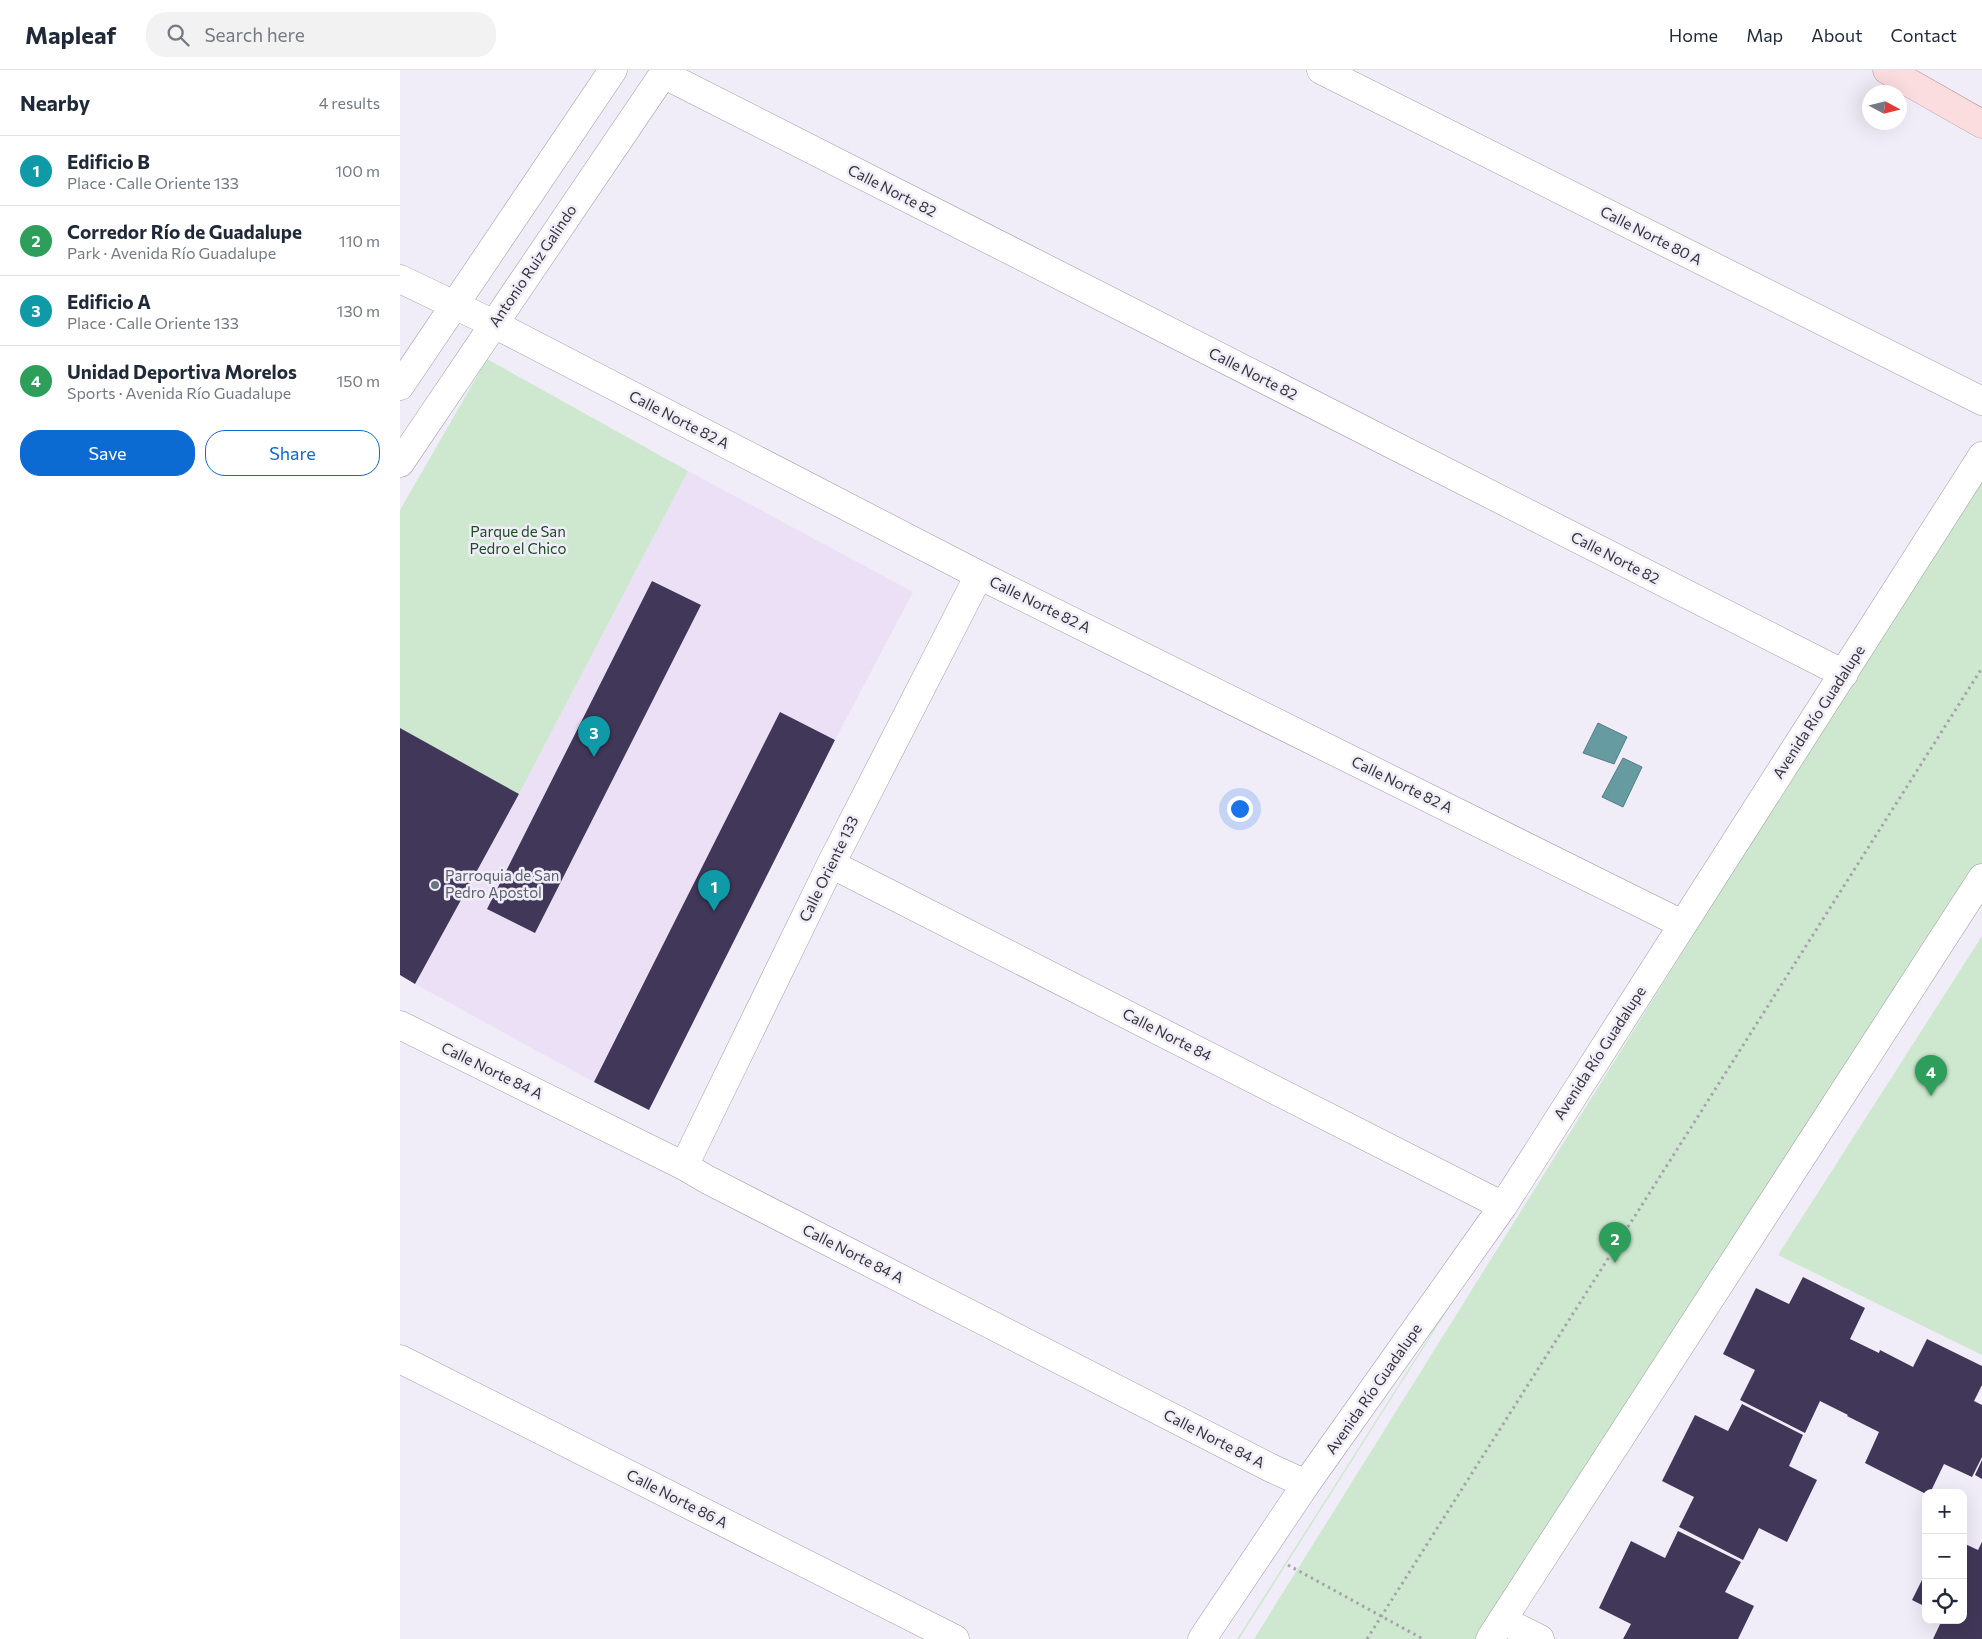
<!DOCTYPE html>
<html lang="en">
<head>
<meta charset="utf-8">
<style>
	:root { --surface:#fff; --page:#f2f2f3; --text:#1f2937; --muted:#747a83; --line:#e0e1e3; --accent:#0c6ad3 }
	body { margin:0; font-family:Commissioner,sans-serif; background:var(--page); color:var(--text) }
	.controls { position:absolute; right:15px; bottom:15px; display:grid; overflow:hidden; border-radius:10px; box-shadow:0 5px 20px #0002 }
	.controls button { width:45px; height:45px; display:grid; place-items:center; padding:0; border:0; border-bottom:1px solid var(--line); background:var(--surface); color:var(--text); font:25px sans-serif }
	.compass { position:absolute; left:1462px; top:15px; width:45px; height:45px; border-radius:50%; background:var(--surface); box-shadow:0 5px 20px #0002; rotate:97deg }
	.you { position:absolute; left:839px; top:738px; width:18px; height:18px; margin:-12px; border:4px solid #fff; border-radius:50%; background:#1a73e8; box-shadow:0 0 0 8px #1a73e833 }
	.badge { display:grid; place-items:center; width:32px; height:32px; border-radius:50%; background:var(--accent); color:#fff; font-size:16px; font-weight:700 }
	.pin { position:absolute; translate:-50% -41px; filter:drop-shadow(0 1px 2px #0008) }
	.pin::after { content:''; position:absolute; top:26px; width:18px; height:15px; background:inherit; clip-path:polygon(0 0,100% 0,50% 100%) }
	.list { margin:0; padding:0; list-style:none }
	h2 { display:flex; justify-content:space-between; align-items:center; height:65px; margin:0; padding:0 20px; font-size:21px }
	h2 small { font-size:16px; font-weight:400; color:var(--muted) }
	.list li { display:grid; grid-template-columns:32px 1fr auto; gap:15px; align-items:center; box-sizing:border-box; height:70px; padding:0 20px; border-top:1px solid var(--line) }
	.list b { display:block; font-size:19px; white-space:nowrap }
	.list p { margin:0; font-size:16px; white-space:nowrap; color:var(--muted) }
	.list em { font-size:16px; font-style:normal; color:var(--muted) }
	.actions { display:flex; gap:10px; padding:15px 20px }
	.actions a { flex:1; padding:11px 0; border:1px solid var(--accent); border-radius:20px; text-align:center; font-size:18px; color:var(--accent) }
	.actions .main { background:var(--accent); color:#fff }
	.icon { flex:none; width:28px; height:28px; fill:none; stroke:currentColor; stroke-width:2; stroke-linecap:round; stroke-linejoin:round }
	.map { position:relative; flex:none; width:1582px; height:1569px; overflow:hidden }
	header { display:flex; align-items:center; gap:30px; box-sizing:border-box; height:70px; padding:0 25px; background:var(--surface); border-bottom:1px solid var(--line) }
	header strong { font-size:24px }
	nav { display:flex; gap:28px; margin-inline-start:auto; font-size:18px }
	.search { width:350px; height:45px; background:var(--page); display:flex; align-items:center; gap:12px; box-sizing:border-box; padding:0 18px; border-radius:20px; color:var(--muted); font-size:19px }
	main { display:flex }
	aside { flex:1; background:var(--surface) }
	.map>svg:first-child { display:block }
</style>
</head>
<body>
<header>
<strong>Mapleaf</strong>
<div class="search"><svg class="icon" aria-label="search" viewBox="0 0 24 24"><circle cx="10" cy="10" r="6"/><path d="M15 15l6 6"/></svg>Search here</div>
<nav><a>Home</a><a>Map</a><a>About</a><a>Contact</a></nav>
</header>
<main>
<aside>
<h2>Nearby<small>4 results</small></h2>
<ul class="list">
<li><span class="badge" style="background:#0f9aa8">1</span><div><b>Edificio B</b><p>Place · Calle Oriente 133</p></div><em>100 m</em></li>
<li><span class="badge" style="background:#2e9e5b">2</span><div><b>Corredor Río de Guadalupe</b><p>Park · Avenida Río Guadalupe</p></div><em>110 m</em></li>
<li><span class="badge" style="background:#0f9aa8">3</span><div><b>Edificio A</b><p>Place · Calle Oriente 133</p></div><em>130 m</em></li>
<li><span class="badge" style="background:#2e9e5b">4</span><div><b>Unidad Deportiva Morelos</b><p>Sports · Avenida Río Guadalupe</p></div><em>150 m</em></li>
</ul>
<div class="actions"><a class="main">Save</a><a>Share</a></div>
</aside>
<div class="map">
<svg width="1582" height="1569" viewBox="0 0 1582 1569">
	<rect width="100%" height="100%" fill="#f0edf8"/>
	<path fill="#ebe0f5" d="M288 401 513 522 435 670 249 1040 194 1012 15 914 119 724Z"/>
	<path fill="#cee8cf" d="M87 289 288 401 119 724 0 658V440Z
		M1582 397 839 1569H837Z
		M1582 402V817L1103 1569H854Z
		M1582 866V1285L1378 1185Z"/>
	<path fill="#669ca1" stroke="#577d82" d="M1198 653 1227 667 1214 694 1183 683Z
		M1223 688 1242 697 1223 737 1202 727Z"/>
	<path fill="#413758" d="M252 511 301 535 135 863 87 839Z
		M380 642 435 670 249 1040 194 1012Z
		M0 658 119 724 15 914 0 905Z
		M1403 1207 1465 1238 1450 1269 1479 1283 1480 1280 1513 1297 1527 1269 1582 1296V1315L1574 1331 1582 1335V1387L1572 1407 1544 1394 1530 1423 1526 1424 1465 1393 1479 1362 1447 1346 1448 1345 1420 1331 1405 1363 1340 1330 1355 1300 1323 1284 1356 1218 1389 1234Z
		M1342 1334 1403 1365 1389 1396 1417 1410 1387 1472 1359 1458 1343 1490 1279 1457 1294 1427 1262 1411 1295 1345 1328 1361Z
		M1582 1390V1409L1575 1405Z
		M1278 1461 1341 1492 1325 1522 1354 1536 1338 1569H1223L1231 1554 1199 1538 1231 1471 1265 1488Z
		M1582 1472V1569H1533L1542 1550H1563V1473L1578 1480Z
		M1526 1502V1537L1512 1530Z"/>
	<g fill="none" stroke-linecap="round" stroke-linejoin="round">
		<g stroke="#9e9ba5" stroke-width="29">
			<path id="minor" d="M921 0 1582 331
				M263 4 1444 604
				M0 209 94 254 579 505 1282 854
				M0 316 213 0
				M0 393 266 0
				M431 794 1103 1136
				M0 955 284 1096 308 1110 873 1399 906 1414
				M284 1096 431 794 579 505
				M0 1289 555 1569
				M1102 1550 1140 1569
				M802 1569 906 1414 1103 1136 1582 386
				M1090 1569 1582 808"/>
		</g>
		<g stroke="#b49296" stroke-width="29">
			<path id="major" d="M1487 0 1582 54"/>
		</g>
		<path stroke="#a6a3ac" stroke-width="3" stroke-dasharray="2.5 4" stroke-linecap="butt" d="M888 1495 1023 1569
			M967 1569 1582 598"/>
		<use href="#minor" stroke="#fff" stroke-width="28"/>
		<use href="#major" stroke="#fbdcdf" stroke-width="28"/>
	</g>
	<circle fill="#6b7280" stroke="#f0edf8" stroke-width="2" cx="35" cy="815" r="5"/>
	<g text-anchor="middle" stroke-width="5" stroke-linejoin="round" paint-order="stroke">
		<g font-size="15" fill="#353438" stroke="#f0edf8">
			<text transform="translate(492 121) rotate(27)" y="5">Calle Norte 82</text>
			<text transform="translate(1251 166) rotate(27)" y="5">Calle Norte 80 A</text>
			<text transform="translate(133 196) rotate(-56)" y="5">Antonio Ruiz Galindo</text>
			<text transform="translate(853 304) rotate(27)" y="5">Calle Norte 82</text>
			<text transform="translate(279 350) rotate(27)" y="5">Calle Norte 82 A</text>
			<text transform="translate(1215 488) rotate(27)" y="5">Calle Norte 82</text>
			<text transform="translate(640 535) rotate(26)" y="5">Calle Norte 82 A</text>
			<text transform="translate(1419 642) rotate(-57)" y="5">Avenida Río Guadalupe</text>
			<text transform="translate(1002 715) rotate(26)" y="5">Calle Norte 82 A</text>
			<text transform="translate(429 799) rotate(-64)" y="5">Calle Oriente 133</text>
			<text transform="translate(767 965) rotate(27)" y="5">Calle Norte 84</text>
			<text transform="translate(1200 983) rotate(-57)" y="5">Avenida Río Guadalupe</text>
			<text transform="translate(92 1001) rotate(26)" y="5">Calle Norte 84 A</text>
			<text transform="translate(453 1184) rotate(27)" y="5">Calle Norte 84 A</text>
			<text transform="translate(974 1319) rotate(-55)" y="5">Avenida Río Guadalupe</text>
			<text transform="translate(814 1369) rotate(27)" y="5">Calle Norte 84 A</text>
			<text transform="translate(277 1429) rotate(27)" y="5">Calle Norte 86 A</text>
		</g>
		<g font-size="15" fill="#1c4d23" stroke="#f0edf8">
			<text x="118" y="467">Parque de San<tspan x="118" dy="17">Pedro el Chico</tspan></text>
		</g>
		<g font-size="15" fill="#5b616d" stroke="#f0edf8" text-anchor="start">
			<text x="45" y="811">Parroquia de San<tspan x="45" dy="17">Pedro Apostol</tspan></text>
		</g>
	</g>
</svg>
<div class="controls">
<button>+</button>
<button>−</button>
<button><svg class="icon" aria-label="locate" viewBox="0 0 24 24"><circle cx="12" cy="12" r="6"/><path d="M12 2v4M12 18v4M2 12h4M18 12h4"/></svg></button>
</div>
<svg class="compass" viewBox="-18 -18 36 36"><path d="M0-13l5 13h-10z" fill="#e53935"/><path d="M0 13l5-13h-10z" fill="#747a83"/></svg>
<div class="you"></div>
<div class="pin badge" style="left:314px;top:841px;background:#0f9aa8">1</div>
<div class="pin badge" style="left:1215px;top:1193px;background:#2e9e5b">2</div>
<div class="pin badge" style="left:194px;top:687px;background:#0f9aa8">3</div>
<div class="pin badge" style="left:1531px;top:1026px;background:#2e9e5b">4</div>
</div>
</main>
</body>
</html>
